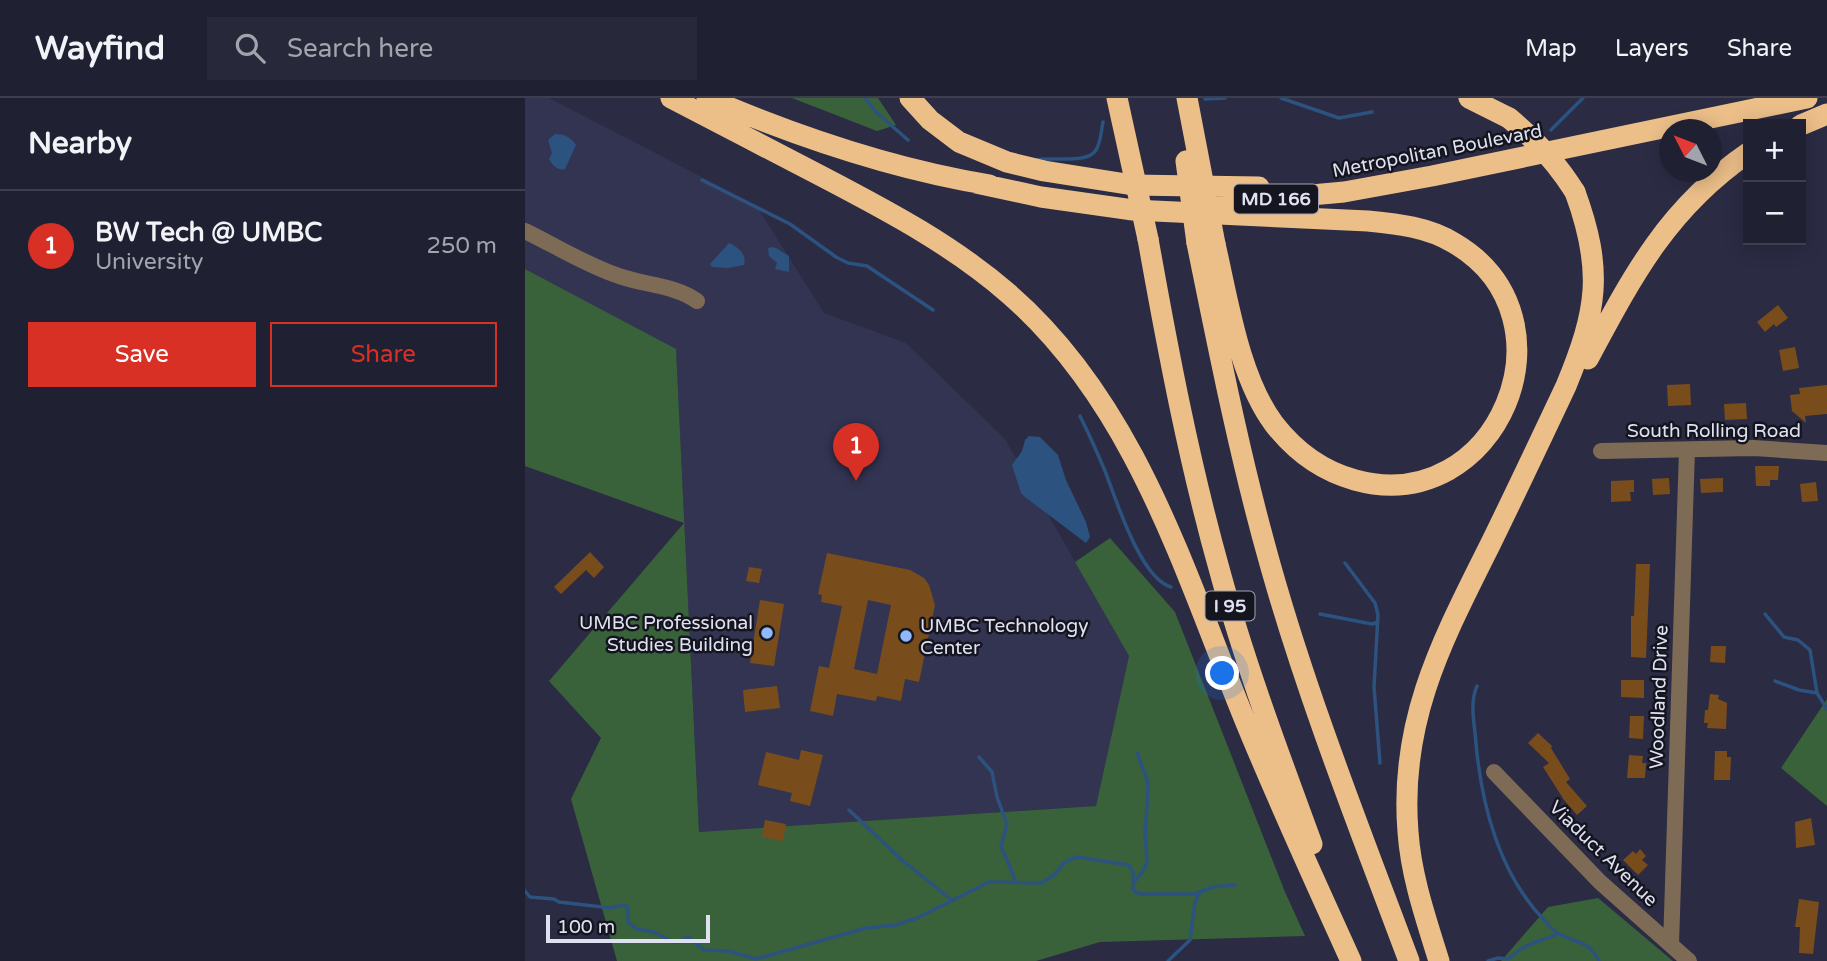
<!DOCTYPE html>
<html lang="en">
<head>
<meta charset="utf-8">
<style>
	:root { --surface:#202033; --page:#28283b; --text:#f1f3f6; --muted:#a2a3ac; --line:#3d3e4e; --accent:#d93025 }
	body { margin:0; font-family:"Varela Round",sans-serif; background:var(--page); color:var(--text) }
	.controls { position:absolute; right:21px; top:21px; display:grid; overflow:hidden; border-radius:0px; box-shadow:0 4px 18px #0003 }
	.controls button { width:63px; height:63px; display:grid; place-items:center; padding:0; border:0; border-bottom:2px solid var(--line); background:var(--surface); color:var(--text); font:35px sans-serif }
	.compass { position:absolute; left:1134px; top:21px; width:63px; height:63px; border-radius:50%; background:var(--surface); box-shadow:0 4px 18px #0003; rotate:312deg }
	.scale { position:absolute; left:21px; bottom:18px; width:164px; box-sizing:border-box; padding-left:7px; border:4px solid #dfe1f1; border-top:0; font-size:19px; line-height:24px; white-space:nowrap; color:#dfe1f1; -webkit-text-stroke:5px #151520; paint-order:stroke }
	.you { position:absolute; left:698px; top:576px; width:24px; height:24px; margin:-18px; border:5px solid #fff; border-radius:50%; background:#1a73e8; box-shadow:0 0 0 10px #1a73e833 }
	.badge { display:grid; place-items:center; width:46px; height:46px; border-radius:50%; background:var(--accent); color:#fff; font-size:23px; font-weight:700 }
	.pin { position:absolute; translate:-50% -58px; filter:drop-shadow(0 2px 4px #0008) }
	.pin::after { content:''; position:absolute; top:37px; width:24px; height:21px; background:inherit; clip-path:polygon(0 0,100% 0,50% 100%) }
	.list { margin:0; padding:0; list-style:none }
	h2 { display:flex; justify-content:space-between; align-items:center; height:91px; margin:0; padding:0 28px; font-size:30px }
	h2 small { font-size:23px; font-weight:400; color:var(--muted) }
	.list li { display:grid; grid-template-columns:46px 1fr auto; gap:21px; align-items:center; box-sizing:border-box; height:112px; padding:0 28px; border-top:2px solid var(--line) }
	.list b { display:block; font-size:26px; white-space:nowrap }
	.list p { margin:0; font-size:23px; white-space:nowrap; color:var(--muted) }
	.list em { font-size:23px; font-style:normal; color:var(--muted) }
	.actions { display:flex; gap:14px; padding:21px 28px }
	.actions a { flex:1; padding:16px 0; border:2px solid var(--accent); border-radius:0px; text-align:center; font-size:24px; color:var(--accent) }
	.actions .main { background:var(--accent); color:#fff }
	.icon { flex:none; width:38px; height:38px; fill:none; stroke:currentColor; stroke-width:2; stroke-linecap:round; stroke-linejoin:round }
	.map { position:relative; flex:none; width:1302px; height:863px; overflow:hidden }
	header { display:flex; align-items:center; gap:42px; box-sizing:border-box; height:98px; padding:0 35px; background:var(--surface); border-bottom:2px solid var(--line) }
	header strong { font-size:33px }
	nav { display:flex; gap:38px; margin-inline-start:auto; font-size:24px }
	.search { width:490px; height:63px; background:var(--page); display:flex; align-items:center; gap:18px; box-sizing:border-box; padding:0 24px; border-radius:0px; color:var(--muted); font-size:26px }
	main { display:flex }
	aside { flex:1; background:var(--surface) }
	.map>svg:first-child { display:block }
</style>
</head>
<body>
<header>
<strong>Wayfind</strong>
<div class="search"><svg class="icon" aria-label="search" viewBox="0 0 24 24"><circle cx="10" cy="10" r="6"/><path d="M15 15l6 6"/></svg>Search here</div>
<nav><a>Map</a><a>Layers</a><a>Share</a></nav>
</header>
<main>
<aside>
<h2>Nearby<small></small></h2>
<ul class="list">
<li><span class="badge">1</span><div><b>BW Tech @ UMBC</b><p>University</p></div><em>250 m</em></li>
</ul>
<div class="actions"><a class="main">Save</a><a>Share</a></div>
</aside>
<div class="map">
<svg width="1302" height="863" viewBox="0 0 1302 863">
	<rect width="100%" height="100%" fill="#2b2b44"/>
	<path fill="#333452" d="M0 0H24L231 107 299 215 381 245 480 341 604 558 571 708 174 734 151 252 0 171Z"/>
	<path fill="#39623a" d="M267 0H353L371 27 352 33Z
		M0 171 151 251 174 734 571 708 604 558 550 464 585 440 650 514 760 794 780 838 575 844 511 863H92L46 701 76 640 24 583 159 425 0 368Z
		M1302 601V708L1256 670Z
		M1073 800 1148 863H976L1023 809Z"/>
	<path fill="#2c527f" d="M30 36C39 36 46 39 51 47L40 71C33 73 27 67 24 61L27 55 23 42Z
		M204 145C213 149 222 156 219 167L203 170 187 169 185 166Z
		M245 149 251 150 264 158V174L250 171 252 165 244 158 243 151Z
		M504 338 515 339 533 357 541 382 561 424 565 439 561 445 500 399 496 395 487 367 497 353 500 342Z"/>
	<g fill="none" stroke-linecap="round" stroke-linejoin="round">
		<path stroke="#2c527f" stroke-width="3.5" d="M340 0 351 14 383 42
			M756 0 814 20 847 14
			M680 1 700 0
			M1026 32 1058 0
			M510 62C525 58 562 67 571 52 576 44 576 33 578 24
			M177 82 265 126 311 159 323 165 342 168 408 212
			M555 318C564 336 572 354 580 373 591 401 615 480 646 489
			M820 465 850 505 853 517 849 589 855 665
			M795 516 847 526 853 524
			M1240 516 1259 539 1273 542 1285 552 1292 595 1302 611
			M1250 583 1274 592 1292 595
			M952 588C944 606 950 627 951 646 957 709 975 777 1020 823 1024 828 1030 835 1036 837 1054 846 1063 842 1074 863
			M454 659 467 674 472 699 482 726 476 748 491 784
			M324 712 378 763 428 803
			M608 786 620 770 622 762 620 737 623 692 622 681 612 655
			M0 793 5 799 29 801 34 804 86 810 99 807 103 810V824L112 831 129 834 148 844H155L163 839 179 852 204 853 231 861 341 830 371 827 392 820 464 784 516 785 528 778 539 765 551 759 604 767 608 774V792L614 796H669L688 789 710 787
			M643 863 665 842 670 804 675 794
			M963 863 973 860 983 861C1002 844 1011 845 1033 836"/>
	</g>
	<path fill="#794d1b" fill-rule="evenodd" d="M1253 207 1263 220 1251 229 1249 226 1240 234 1232 224Z
		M1270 249 1274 270 1258 273 1254 252Z
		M1165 286 1166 307 1143 308 1142 287Z
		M1302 287V316L1280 318 1281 325 1267 313 1265 297 1275 296 1274 290Z
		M1221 305 1222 321 1200 322 1199 306Z
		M1230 368H1254L1253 382H1245V388H1231Z
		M1144 380 1145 396 1128 397 1127 381Z
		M1198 380V394L1176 395 1175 381Z
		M1109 382V394H1105L1106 403 1086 404V383Z
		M1291 384 1293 403 1277 404 1275 386Z
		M65 454 79 469 69 480 61 472 36 496 29 489Z
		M302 455 385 472 399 480 404 487 410 507 394 584 380 581 376 603 352 598 351 603 312 596 308 618 285 613 294 568 304 570 317 508 296 504 297 497 293 496ZM343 502 366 507 352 576 329 571Z
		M1111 466H1125L1121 560 1106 559V518H1109Z
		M224 469 237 471 234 485 221 483Z
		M235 502 259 506 249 568 225 565Z
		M1186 548H1201L1200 565 1185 564Z
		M1096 582H1119V600L1096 599Z
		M252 588 255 610 220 614 218 592Z
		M1185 596 1194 597 1193 601 1202 605 1201 631 1182 630 1183 625H1179L1180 612H1183Z
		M1105 618H1119L1118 641 1104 640Z
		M1013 635 1027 648 1026 650 1045 681 1041 684 1062 708 1052 717 1039 702 1018 669 1024 665 1003 645Z
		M276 652 298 657 285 708 265 703 267 695 233 687 241 654 274 662Z
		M1190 653H1202V659H1206L1205 682H1189Z
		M1104 657 1118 658 1117 665H1121L1120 680H1102Z
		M1286 720 1290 747 1271 750 1270 724Z
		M240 722 261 726 258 743 237 739Z
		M1115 751 1121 758 1117 762 1123 767 1113 777 1098 762 1108 753 1111 756Z
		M1274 801 1294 804 1288 856 1274 855 1275 829H1270Z"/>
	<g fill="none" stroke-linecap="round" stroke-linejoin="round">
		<path stroke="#7e6b56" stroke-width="16" d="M0 133C31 148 61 167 94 178 119 187 150 187 172 203
			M1076 353 1229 350 1302 355
			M969 674 1075 784 1164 863
			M1146 847 1162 352"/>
		<path stroke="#ecbf89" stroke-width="21" d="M146 0C197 27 249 53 300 80 365 114 429 148 484 196 609 305 657 467 717 615 751 699 789 781 826 863
			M182 0C273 39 367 71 465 87
			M385 0 405 22 434 44 482 64 519 73 608 87 734 89
			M944 0 984 20
			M1276 27 1302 16
			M451 85 516 99 608 112 843 123C873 126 903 129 929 145 1057 220 972 421 830 382 797 373 770 353 749 326 714 279 703 202 690 146
			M699 105 819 94 907 78 1282 0
			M623 141C643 253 664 364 695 474 720 566 754 656 787 746
			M672 145C694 253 715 360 745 466 783 601 835 732 884 863
			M1063 261C1108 177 1143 110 1223 55
			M914 863C901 821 886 778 883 734 874 623 917 543 965 447 991 394 1016 341 1041 288 1072 213 1079 173 1050 94"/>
		<path stroke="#ecbf89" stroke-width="21" d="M592 0 623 141
			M662 0 690 146
			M984 20C1011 42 1032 65 1050 94
			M661 63 672 145"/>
	</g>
	<g fill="#8fb8fd" stroke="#151520" stroke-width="2.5">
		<circle cx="242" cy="535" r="7"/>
		<circle cx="381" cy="538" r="7"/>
	</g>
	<g text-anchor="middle" stroke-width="5" stroke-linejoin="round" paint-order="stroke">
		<g fill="#151520" stroke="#a2a4b2" stroke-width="2">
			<rect x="709" y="86.5" width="84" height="29" rx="5"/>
			<rect x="680.5" y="493.5" width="49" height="29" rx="5"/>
		</g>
		<g font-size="18" font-weight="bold" fill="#dfe1f1">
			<text x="751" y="107">MD 166</text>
			<text x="705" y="514">I 95</text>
		</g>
		<g font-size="19" fill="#dfe1f1" stroke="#151520">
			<text transform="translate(912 52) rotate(-11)" y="7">Metropolitan Boulevard</text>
			<text x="1189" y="339">South Rolling Road</text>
			<text transform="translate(1133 599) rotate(-88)" y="7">Woodland Drive</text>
			<text transform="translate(1079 755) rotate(44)" y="7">Viaduct Avenue</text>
		</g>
		<g font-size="19" fill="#dfe1f1" stroke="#151520" text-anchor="end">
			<text x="228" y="531">UMBC Professional<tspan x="228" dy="22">Studies Building</tspan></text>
			<text x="395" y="534" text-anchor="start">UMBC Technology<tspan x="395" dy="22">Center</tspan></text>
		</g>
	</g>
</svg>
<div class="controls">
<button>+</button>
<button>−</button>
</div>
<svg class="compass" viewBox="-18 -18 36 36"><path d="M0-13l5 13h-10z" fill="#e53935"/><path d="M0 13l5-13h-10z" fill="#a2a3ac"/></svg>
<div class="scale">100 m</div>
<div class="you"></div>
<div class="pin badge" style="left:331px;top:383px">1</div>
</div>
</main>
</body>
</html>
